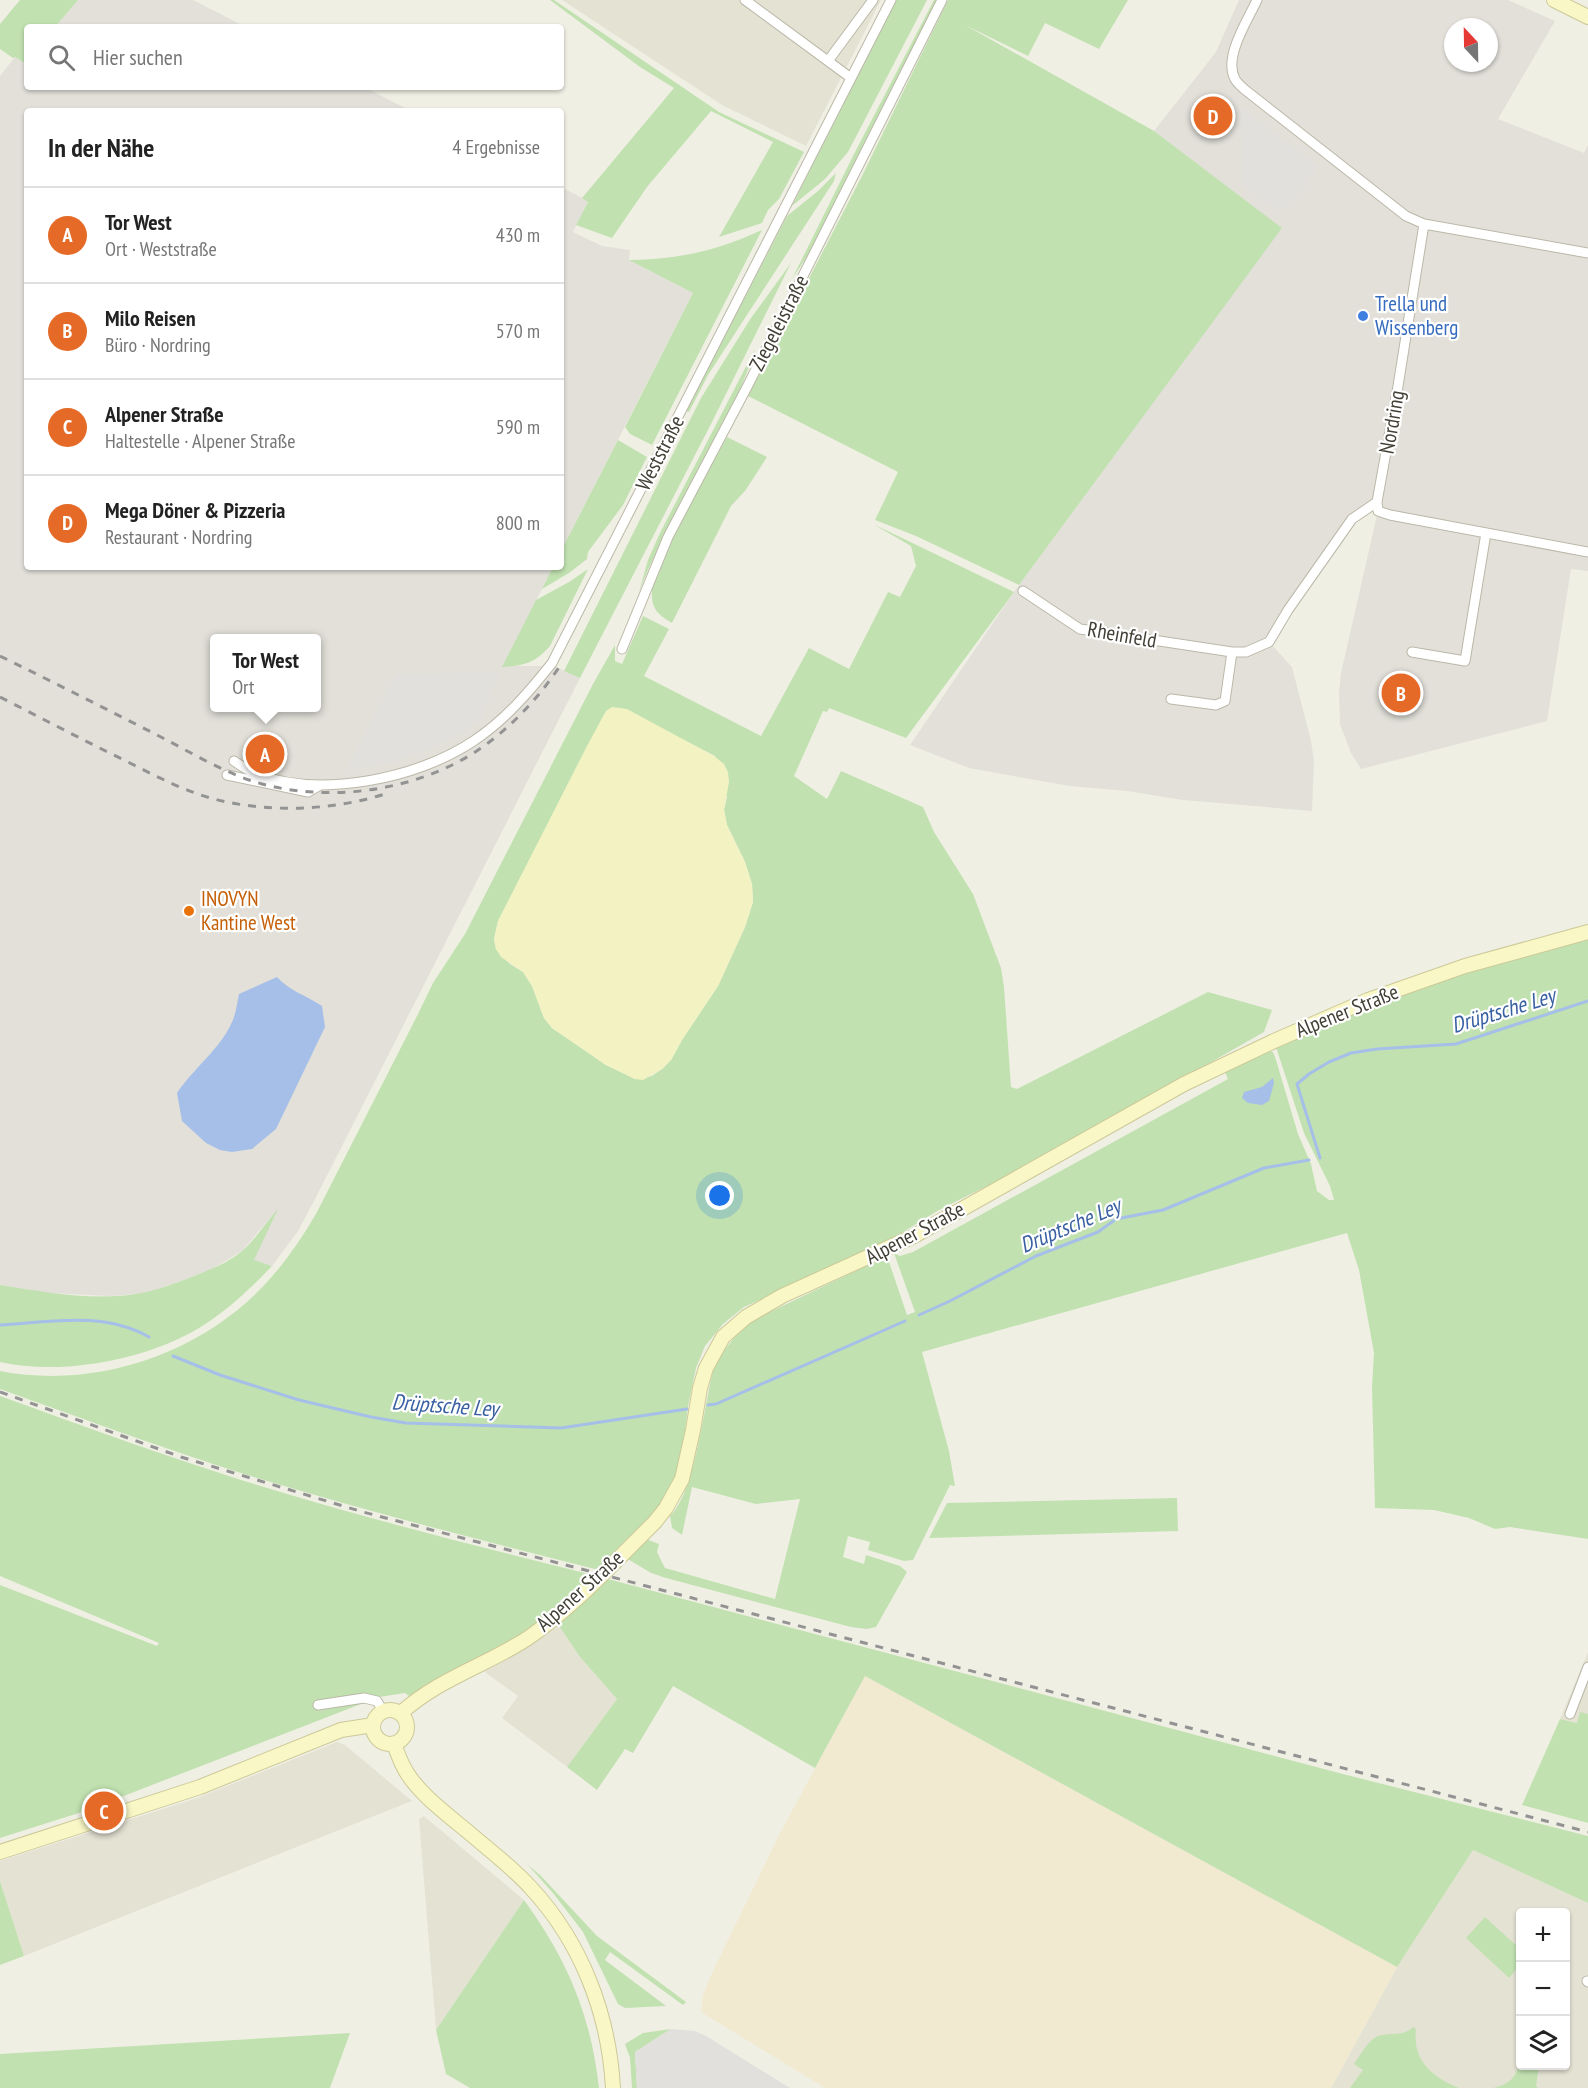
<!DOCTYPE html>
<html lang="de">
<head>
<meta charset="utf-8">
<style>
	:root { --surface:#fff; --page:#f6f6f6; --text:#222; --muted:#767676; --line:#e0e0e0; --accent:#e56a27 }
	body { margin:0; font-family:"PT Sans Narrow",sans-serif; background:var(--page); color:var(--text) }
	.controls { position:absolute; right:18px; bottom:18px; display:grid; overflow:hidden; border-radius:6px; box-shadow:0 2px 4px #0004 }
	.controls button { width:54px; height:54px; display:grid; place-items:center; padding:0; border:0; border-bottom:2px solid var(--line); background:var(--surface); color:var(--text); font:30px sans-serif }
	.compass { position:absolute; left:1444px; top:18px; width:54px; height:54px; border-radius:50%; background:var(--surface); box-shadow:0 2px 4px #0004; rotate:338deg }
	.you { position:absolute; left:720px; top:1196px; width:21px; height:21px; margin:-15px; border:4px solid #fff; border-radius:50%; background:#1a73e8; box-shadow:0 0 0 9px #1a73e833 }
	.badge { display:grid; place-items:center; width:39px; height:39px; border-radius:50%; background:var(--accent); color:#fff; font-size:20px; font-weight:700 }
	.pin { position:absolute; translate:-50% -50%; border:3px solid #fff; box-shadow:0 2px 6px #0006 }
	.popup { position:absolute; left:210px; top:634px; width:111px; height:78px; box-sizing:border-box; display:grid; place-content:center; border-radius:6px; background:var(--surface); filter:drop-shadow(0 2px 4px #0005); font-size:20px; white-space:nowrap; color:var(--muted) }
	.popup b { font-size:22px; color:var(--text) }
	.popup::after { content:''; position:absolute; left:50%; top:100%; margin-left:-12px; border:12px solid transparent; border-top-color:var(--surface) }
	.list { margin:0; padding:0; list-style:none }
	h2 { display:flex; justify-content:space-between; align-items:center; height:78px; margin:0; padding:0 24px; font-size:26px }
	h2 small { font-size:20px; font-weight:400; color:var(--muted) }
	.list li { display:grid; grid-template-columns:39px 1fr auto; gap:18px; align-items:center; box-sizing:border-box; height:96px; padding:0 24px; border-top:2px solid var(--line) }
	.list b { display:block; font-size:22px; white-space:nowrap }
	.list p { margin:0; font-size:20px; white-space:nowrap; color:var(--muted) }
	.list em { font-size:20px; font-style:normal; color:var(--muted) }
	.icon { flex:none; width:33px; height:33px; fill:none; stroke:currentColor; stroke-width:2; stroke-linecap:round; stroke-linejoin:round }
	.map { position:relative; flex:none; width:1588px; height:2088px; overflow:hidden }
	.search { position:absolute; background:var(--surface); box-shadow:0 2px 4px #0004; left:24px; top:24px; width:540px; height:66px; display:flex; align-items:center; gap:15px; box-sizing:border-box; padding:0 21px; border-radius:6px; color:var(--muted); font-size:22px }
	.panel { position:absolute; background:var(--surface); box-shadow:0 2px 4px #0004; left:24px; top:108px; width:540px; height:462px; border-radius:6px }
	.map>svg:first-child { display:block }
</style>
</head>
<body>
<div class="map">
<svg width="1588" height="2088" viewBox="0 0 1588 2088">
	<rect width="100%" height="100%" fill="#f0efe4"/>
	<path fill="#e4e2d3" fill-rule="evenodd" d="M562 0H881L806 146 722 105Z
		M557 1623 580 1657 617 1699 567 1767 502 1718 518 1696 482 1670 550 1630Z
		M1588 1652V1725L1560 1719Z
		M337 1742 345 1745 412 1801 24 1956 0 1881V1861L197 1798Z
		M424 1816 524 1900 436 2030 419 1819Z
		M1473 1850 1588 1903V2088H1331L1397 1967ZM1520 1912H1566V2066H1520Z"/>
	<path fill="#f1ead1" d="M865 1676 1397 1967 1331 2088H825L701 2012 703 1995 711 1975 779 1835Z"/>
	<path fill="#e2e0d9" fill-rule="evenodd" d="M78 0H193L246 27H55Z
		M1239 0H1508L1555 21 1498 119 1584 153 1588 145V571L1571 569 1547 721 1361 769 1351 753 1340 724 1339 693 1341 673 1378 511 1377 502 1365 509 1269 642 1292 667 1311 741 1314 761 1312 811 1183 800 1127 791 1070 786 969 768 910 745 1014 592 1281 228 1154 131 1216 52ZM1453 27H1489V63H1453Z
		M15 57 25 63 27 60V87H364L411 111H27V567H553L503 666H554L580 678 314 1201 298 1231 272 1266 253 1260 275 1212 242 1251 208 1271 159 1289 139 1294 110 1296 49 1293 0 1285V76ZM214 638H316V708H214Z
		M561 187 588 201 573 232 602 246 630 250 629 260 693 293 561 551Z"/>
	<path fill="#c1e1b0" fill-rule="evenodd" d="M20 0H78L55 27H27V60L25 63 15 57 13 58 0 49V24Z
		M550 0H554L719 112 804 152 779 199 768 210 762 223 719 237 773 142 711 111 647 187 612 238 576 225 588 202 582 198 674 88 640 67Z
		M896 0H927L848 152 825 179 792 206Z
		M934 0H937L836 207 816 243 792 279 854 154Z
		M948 0H1128L1099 49 1045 23 1028 56 965 25 1154 131 1282 228 1019 585 916 536 875 520 898 472 748 396 862 176Z
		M836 173 834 181 708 375 689 412 686 411 787 216 818 191Z
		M762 230 652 445 630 434 625 427 693 293 629 260C680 259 716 251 762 230Z
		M791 263 711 424 580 678 564 671 701 398 751 318Z
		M755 349C728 435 671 508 639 592L648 560 660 533Z
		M727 437 767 457 745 491 731 506 672 623C652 612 650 603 653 581L682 518Z
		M618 440 647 457 623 505 588 552 587 559 569 573 542 589 553 567H561V551Z
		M873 524 1014 592 906 738 829 708 827 712 823 711 794 776 827 799 841 771 923 807 934 832 973 894 1001 968 1004 987 1011 1087 1017 1089 1208 992 1272 1010 1264 1032 1046 1156 939 1210 885 1243 744 1307 723 1324 705 1346 696 1368 688 1406 681 1464 666 1502 599 1570C480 1540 361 1510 244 1474 162 1448 81 1418 0 1389V1371C87 1388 181 1360 247 1302 276 1276 298 1245 317 1212L417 1016 433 983 465 934 593 684 615 645V661L622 664 643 616 669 629 644 676 761 736 809 648 849 669 888 592 900 597 916 566 911 546ZM606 711 682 739 715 756 727 797 724 810 727 825 745 862 752 884 753 902 745 927 718 986 682 1040 671 1060 662 1069 652 1076 635 1079 606 1065 552 1028 544 1018 532 986 523 972 510 964 496 949 494 939 498 921Z
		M588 569 550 646C535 663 524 666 502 667L536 600 569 582Z
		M1588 932V1539L1510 1527 1495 1529 1469 1518 1434 1510 1375 1508 1372 1387 1374 1353 1359 1270 1347 1233 922 1352 949 1451 955 1486 950 1485 913 1560 904 1561 868 1550 870 1542 848 1536 843 1557 864 1564 866 1555 900 1566 907 1572 876 1627 867 1629 851 1627 666 1578 651 1573 626 1558 646 1539 659 1544 657 1552 665 1568 775 1599 800 1499 756 1504 692 1487 682 1535 672 1528 670 1516C695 1493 704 1406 713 1371 723 1350 735 1334 753 1320L887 1256 907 1315 915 1312 894 1253 900 1256 913 1252 1228 1079 1225 1072 1269 1051 1273 1052 1276 1060 1298 1134 1311 1164 1317 1191 1329 1200H1334L1330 1186 1304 1133 1274 1041 1368 1000Z
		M278 1209 254 1260 272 1266C250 1289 227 1311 199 1328 146 1360 61 1376 0 1362V1285C46 1292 95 1302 141 1293 158 1290 173 1284 189 1278 207 1271 228 1263 242 1251 255 1240 266 1222 278 1209Z
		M0 1396C80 1425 160 1454 241 1480 357 1516 475 1546 593 1575L542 1623 460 1671 409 1696 405 1693 379 1697 85 1811 0 1838V1585L157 1646 159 1643 0 1576Z
		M1177 1498 1178 1531 929 1538 947 1503Z
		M604 1578 1339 1773 1588 1836V1903L1473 1850 1397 1967 865 1676 815 1768 673 1686 633 1753 625 1749 597 1790 567 1767 617 1699 580 1657 557 1623Z
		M1580 1712 1588 1714V1823L1522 1805 1560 1719 1577 1723Z
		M527 1864 541 1876 597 1936 686 2002 683 2005 610 1952 605 1960 666 2006 625 2008 618 2004 583 1932 553 1893Z
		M0 1881 24 1956 0 1965Z
		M524 1900C567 1959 591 2015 599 2088H470L446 2074 436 2030Z
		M1485 1917 1520 1949V1965L1509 1978 1466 1938Z
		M1413 2027 1416 2029C1412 2060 1432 2077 1459 2088H1350L1363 2070 1354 2064C1360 2056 1367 2042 1376 2037 1389 2031 1402 2038 1413 2027Z
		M671 2029 635 2052 637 2088H632L630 2058 625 2044 643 2033Z
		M350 2033 330 2088H0V2054Z
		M1520 2049V2066H1539L1536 2086 1538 2088H1493C1517 2083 1519 2070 1520 2049Z"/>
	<path fill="#f2f2c3" d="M612 707 627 709 714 756 724 764 728 772 729 782 724 810 727 825 745 862 752 884 753 902 745 927 718 986 682 1040 671 1060 662 1069 643 1080 635 1079 606 1065 552 1028 544 1018 532 986 523 972 501 957 496 949 494 939 498 921 587 746 606 711Z"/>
	<path fill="#e1e0dc" d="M1240 107 1318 166 1301 192 1285 208 1273 209 1243 186Z
		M500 672 480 720 457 736 430 749 395 762 347 770 396 674Z
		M671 2029 695 2031 706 2036 790 2088H637L635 2052Z"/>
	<path fill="#a5bfe8" d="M277 977C288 990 307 996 322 1006L325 1027 276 1129 252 1149 232 1152 220 1150 206 1143 182 1121 177 1093C193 1069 221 1048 232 1022 236 1014 237 1003 239 994Z
		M1273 1078 1274 1083 1269 1101 1262 1105 1248 1103 1242 1098 1244 1092 1262 1087Z"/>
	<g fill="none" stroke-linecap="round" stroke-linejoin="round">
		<path stroke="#a5bfe8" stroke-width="3" d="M1320 1158 1297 1084 1309 1074 1329 1062 1351 1053 1377 1049 1456 1044 1588 1001
			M919 1315 950 1301 1036 1256 1098 1232 1116 1219 1163 1210 1264 1168 1309 1160
			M0 1325C50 1322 103 1311 149 1337
			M173 1356 220 1375 299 1400 371 1417 406 1423 561 1428 687 1409
			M708 1405 716 1404 905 1321"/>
		<g stroke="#bbb8a8" stroke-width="11">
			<path id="street" d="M745 0 851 78
				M1257 0C1248 20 1223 57 1235 79 1237 83 1241 86 1244 89L1406 216 1424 224 1588 253
				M828 61 873 0
				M1424 224 1398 386 1377 502 1378 511 1390 515 1588 552
				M1023 591 1080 629 1232 652H1246L1269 642 1288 610 1352 519 1377 502
				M622 649 668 537 747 387 942 0
				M1412 652 1465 661 1486 533
				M1171 699 1216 705 1225 701 1232 652
				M234 761C240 765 247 770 254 773 319 799 418 779 475 740 506 719 529 692 552 663L891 0
				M227 775 308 792 320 785
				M318 1705 364 1698 377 1701 383 1711
				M1570 1714 1588 1667
				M1587 1981 1588 1982"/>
		</g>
		<g stroke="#ccc998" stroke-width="16">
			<path id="secondary" d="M1554 0 1588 17
				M373 1727a17 17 0 1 1 34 0a17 17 0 1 1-34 0Z
				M401 1713C438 1679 487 1665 528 1638 575 1606 614 1562 654 1523L666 1508 682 1479 693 1430 700 1388 706 1368 723 1337 746 1317 782 1296 914 1236 1184 1084 1274 1041 1368 1000 1465 966 1588 932
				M394 1744C398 1754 401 1764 407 1773 422 1797 452 1818 473 1836 493 1853 514 1869 531 1888 582 1943 609 2015 613 2088
				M0 1852 200 1787 341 1730 373 1725"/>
		</g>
		<use href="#street" stroke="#fff" stroke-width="9"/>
		<use href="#secondary" stroke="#f9f7c6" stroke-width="14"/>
		<path stroke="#939393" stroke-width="3" stroke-dasharray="8 8" stroke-linecap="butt" d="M0 656C53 682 106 709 159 736 192 753 226 774 262 784 337 804 430 789 492 740 520 718 542 693 562 663
			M0 697C41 718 81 739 122 759 152 774 181 790 214 799 269 813 330 811 385 794
			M0 1392 181 1457 363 1512 1588 1832"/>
	</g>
	<circle fill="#3f7fe0" stroke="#fff" stroke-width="2" cx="1363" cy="316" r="6"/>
	<circle fill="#e8710a" stroke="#fff" stroke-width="2" cx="189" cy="911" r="6"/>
	<g text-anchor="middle" stroke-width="4.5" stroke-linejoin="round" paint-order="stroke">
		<g font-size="21" fill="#366cbe" stroke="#fff" text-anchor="start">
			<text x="1375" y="311">Trella und<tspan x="1375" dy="24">Wissenberg</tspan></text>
		</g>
		<g font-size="21" fill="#423f35" stroke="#fff">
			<text transform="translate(779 323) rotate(-63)" y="7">Ziegeleistraße</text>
			<text transform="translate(1392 422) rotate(-80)" y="7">Nordring</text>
			<text transform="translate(660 453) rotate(-63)" y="7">Weststraße</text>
			<text transform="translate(1122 635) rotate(10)" y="7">Rheinfeld</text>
			<text transform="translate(1347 1011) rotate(-22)" y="7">Alpener Straße</text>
			<text transform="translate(915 1233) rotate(-28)" y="7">Alpener Straße</text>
			<text transform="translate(580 1591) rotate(-42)" y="7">Alpener Straße</text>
		</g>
		<g font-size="21" fill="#c56008" stroke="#fff" text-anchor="start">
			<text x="201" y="906">INOVYN<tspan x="201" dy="24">Kantine West</tspan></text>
		</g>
		<g font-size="22" font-style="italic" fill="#3960a3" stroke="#fff">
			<text transform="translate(1503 1010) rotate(-17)" y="8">Drüptsche Ley</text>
			<text transform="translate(1070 1225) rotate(-23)" y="8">Drüptsche Ley</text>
			<text transform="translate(445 1405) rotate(4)" y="8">Drüptsche Ley</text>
		</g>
	</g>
</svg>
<div class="controls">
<button>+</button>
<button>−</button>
<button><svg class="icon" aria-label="layers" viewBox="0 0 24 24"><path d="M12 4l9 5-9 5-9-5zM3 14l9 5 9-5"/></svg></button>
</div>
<svg class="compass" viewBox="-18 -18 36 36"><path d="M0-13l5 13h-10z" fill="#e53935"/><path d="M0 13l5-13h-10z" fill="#767676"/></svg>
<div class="you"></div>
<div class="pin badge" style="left:265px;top:754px">A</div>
<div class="popup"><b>Tor West</b>Ort</div>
<div class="pin badge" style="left:1401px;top:693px">B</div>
<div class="pin badge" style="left:104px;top:1811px">C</div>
<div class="pin badge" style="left:1213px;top:116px">D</div>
<div class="search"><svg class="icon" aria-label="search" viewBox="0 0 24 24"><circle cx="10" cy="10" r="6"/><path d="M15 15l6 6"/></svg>Hier suchen</div>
<section class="panel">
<h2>In der Nähe<small>4 Ergebnisse</small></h2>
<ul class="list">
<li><span class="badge">A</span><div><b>Tor West</b><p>Ort · Weststraße</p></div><em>430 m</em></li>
<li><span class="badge">B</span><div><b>Milo Reisen</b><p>Büro · Nordring</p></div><em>570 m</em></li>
<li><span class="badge">C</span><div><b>Alpener Straße</b><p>Haltestelle · Alpener Straße</p></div><em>590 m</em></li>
<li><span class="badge">D</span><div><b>Mega Döner &amp; Pizzeria</b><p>Restaurant · Nordring</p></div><em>800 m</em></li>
</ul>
</section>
</div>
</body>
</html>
